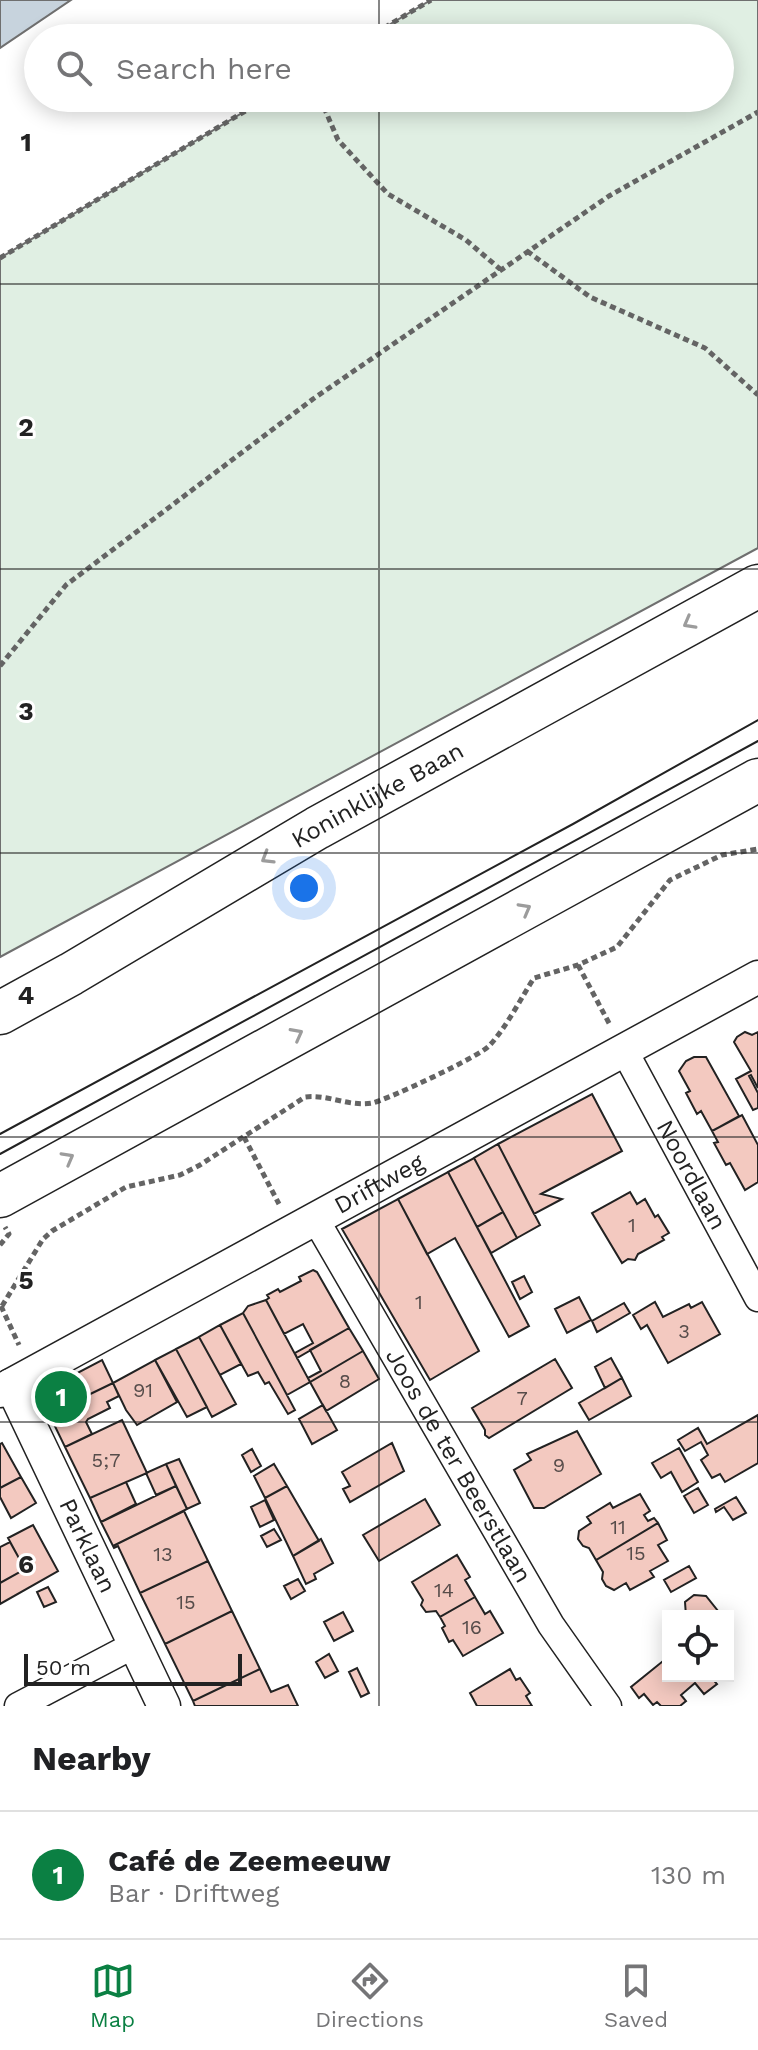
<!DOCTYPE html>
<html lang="en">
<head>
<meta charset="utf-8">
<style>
	:root { --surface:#fff; --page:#f2f2f2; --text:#202124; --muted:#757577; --line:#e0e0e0; --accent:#0b8043 }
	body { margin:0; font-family:"Work Sans",sans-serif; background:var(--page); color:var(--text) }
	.controls { position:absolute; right:24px; bottom:24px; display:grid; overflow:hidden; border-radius:0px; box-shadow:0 4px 20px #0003 }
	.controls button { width:72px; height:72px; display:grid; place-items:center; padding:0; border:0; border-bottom:2px solid var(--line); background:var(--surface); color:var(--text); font:40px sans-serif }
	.scale { position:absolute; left:24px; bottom:20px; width:218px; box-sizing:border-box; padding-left:8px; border:4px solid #222; border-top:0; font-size:22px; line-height:28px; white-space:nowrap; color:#222; -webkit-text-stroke:6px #fff; paint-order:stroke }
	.you { position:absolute; left:304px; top:888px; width:28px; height:28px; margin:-20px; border:6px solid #fff; border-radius:50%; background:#1a73e8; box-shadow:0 0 0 12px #1a73e833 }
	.badge { display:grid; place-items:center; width:52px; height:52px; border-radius:50%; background:var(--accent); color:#fff; font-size:26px; font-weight:700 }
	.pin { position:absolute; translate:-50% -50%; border:4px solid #fff; box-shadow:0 2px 8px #0006 }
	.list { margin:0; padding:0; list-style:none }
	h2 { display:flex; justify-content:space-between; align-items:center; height:104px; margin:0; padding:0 32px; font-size:34px }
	h2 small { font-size:26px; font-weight:400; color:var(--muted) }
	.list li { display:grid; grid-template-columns:52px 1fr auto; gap:24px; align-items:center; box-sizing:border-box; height:128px; padding:0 32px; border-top:2px solid var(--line) }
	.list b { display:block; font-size:30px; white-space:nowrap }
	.list p { margin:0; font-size:26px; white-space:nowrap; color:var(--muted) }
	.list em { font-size:26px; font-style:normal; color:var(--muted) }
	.icon { flex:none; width:44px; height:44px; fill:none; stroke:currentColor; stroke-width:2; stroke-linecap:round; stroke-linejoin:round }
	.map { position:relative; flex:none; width:758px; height:1706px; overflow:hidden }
	.search { position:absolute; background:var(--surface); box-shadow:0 4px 20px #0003; left:24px; right:24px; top:24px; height:88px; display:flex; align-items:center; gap:20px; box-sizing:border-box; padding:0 28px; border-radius:44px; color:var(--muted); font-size:30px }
	.sheet { height:232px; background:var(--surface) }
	nav { display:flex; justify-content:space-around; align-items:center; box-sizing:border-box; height:112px; border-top:2px solid var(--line); background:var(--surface); font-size:22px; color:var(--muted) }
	nav a { display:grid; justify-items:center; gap:4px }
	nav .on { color:var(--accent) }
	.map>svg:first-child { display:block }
</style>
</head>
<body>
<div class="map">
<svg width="758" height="1706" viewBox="0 0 758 1706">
	<rect width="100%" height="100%" fill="#fff"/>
	<path fill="#e0efe3" stroke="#6f6f6f" stroke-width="2" d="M431 0H758V548L0 957V258L267 98H720V38H367Z"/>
	<path fill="#c7d3dd" stroke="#6f6f6f" stroke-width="2" d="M0 0H71L0 48Z"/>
	<path fill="#f3c9c0" stroke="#222" stroke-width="2" d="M745 1032 752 1035 758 1032V1088L751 1075 749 1076 758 1093V1108L753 1110 736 1079 751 1071 734 1042 737 1037Z
		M694 1057H706L739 1116 712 1131 701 1111 697 1114 686 1093 690 1091 679 1071 686 1061Z
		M592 1094 622 1151 541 1194 562 1199 534 1214 498 1144Z
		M742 1115 758 1145V1182L745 1190 730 1163 726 1165 714 1143 718 1142 712 1131Z
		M498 1144 540 1225 517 1238 474 1158Z
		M474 1158 503 1212 477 1227 448 1172Z
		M448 1172 529 1326 509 1337 455 1238 427 1254 398 1199Z
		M630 1192 637 1204 645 1199 655 1217 658 1215 669 1233 662 1237 664 1240 638 1254 635 1260 628 1259 622 1263 592 1213Z
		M398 1199 479 1351 430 1380 342 1229Z
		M503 1212 517 1238 491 1253 477 1227Z
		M313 1270 317 1272 349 1328 297 1358 295 1353 313 1343 303 1324 284 1334 266 1300 269 1298 267 1295 278 1289 280 1292 301 1281 299 1277Z
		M524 1276 532 1292 520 1299 512 1282Z
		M579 1297 591 1320 567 1333 555 1309Z
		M266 1300 310 1382 287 1395 243 1313 248 1306Z
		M655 1302 663 1317 689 1304 691 1308 702 1302 720 1334 668 1363 647 1325 641 1329 633 1315Z
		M624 1303 630 1313 597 1332 592 1321Z
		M243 1313 295 1410 288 1414 269 1382 265 1384 258 1372 248 1376 220 1325Z
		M220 1325 241 1364 220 1375 199 1337Z
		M349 1328 363 1351 310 1382 308 1378 321 1371 310 1350Z
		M199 1337 236 1404 212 1417 176 1349Z
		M176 1349 207 1407 187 1417 155 1360Z
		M363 1351 379 1379 326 1411 310 1382Z
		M611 1358 622 1378 605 1388 595 1367Z
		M555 1359 572 1388 489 1438 485 1435V1430L472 1408Z
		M102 1360 113 1383 49 1414 41 1397 43 1391Z
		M155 1360 177 1402 137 1425 126 1410 113 1383Z
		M622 1378 631 1396 589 1420 579 1403Z
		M113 1383 119 1396 107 1402 110 1408 88 1419 86 1422 92 1434 65 1447 49 1414Z
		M323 1405 337 1430 312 1444 299 1419Z
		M758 1415V1463L725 1482 720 1474 712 1478 701 1460 708 1455 701 1442 685 1451 678 1440 698 1428 707 1444Z
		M122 1420 147 1473 90 1498 65 1447Z
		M577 1431 601 1474 544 1508H534L514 1470 531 1460 527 1454Z
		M2 1443 21 1477 0 1488V1444Z
		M392 1443 404 1471 350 1502 343 1489 350 1486 342 1472Z
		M679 1448 698 1482 682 1492 671 1472 661 1478 652 1463Z
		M252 1449 261 1466 251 1472 242 1455Z
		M179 1459 200 1503 187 1509 166 1464Z
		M166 1464 176 1486 156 1495 146 1473Z
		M274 1464 287 1486 265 1498 254 1476Z
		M21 1477 36 1503 11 1518 0 1497V1488Z
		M126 1482 136 1504 101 1522 90 1498Z
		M176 1486 187 1509 113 1546 101 1522Z
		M287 1486 319 1541 293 1556 265 1498Z
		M698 1488 708 1505 694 1513 684 1496Z
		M640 1494 650 1511 644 1515 648 1521 654 1518 658 1523 596 1560 589 1548 583 1546 578 1539 579 1531 591 1523 587 1517 610 1503 613 1508Z
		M736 1497 746 1513 733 1520 724 1507 716 1512 715 1509Z
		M425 1499 440 1525 379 1561 363 1535Z
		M265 1500 274 1520 260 1527 251 1507Z
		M184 1511 208 1561 140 1593 118 1546 114 1548 113 1546Z
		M658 1523 667 1540 658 1545 668 1561 650 1571 654 1577 630 1590 626 1583 614 1590 606 1586 602 1579 603 1572 596 1560Z
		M33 1525 58 1571 0 1604V1583L25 1569 8 1538Z
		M274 1529 281 1540 267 1547 261 1536Z
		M321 1539 333 1563 314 1574 316 1579 306 1584 293 1556Z
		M10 1542 25 1569 0 1583V1547Z
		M457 1555 470 1577 465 1580 475 1597 440 1617 436 1611 426 1612 421 1605 423 1600 412 1582Z
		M208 1561 232 1611 165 1644 140 1593Z
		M689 1566 696 1578 671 1592 664 1580Z
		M298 1579 305 1591 291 1599 284 1586Z
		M48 1587 56 1602 44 1607 37 1592Z
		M694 1595 706 1596 722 1616H686L685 1602Z
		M475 1597 485 1614 490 1611 503 1633 463 1656 453 1640 449 1642 442 1628 445 1626 440 1617Z
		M232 1611 260 1669 193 1701 165 1644Z
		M343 1612 353 1631 334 1641 324 1622Z
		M329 1654 338 1671 325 1678 316 1662Z
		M668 1657V1676H710L717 1684 704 1694 695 1683 681 1695 686 1701 680 1706H661L657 1702 653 1705 644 1694 639 1698 631 1687Z
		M357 1668 369 1693 361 1697 349 1672Z
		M260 1669 271 1692 288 1685 298 1706H195L193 1701Z
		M510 1669 516 1680 520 1678 530 1693 526 1696 532 1706H477L470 1693Z"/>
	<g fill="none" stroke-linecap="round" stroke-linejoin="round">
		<g stroke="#222" stroke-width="29">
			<g id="minor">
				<path id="s1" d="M624 1050 758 1298"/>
				<path id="s2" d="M316 1220 551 1625 608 1706"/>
				<path d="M18 1706 134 1645"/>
			</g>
		</g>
		<g stroke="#222" stroke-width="35">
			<g id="tertiary">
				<path id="s3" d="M11 1385 164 1706"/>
				<path id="s4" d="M0 1391 758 977"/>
			</g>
		</g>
		<g stroke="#222" stroke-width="45">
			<g id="primary">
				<path id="s5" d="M0 1013 71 974 317 828 758 586"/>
				<path d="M0 1196 758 780"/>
			</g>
		</g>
		<path stroke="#646464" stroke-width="5" stroke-dasharray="6 4" stroke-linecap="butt" d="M367 38 431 0
			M320 98 338 140 388 194 466 240 500 269
			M527 251 590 297 705 348 758 395
			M0 258 267 98
			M0 666 66 585 313 399 609 196 758 112
			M578 965 610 1025
			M244 1137 279 1204
			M0 1245 9 1234 5 1227
			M1 1306 19 1345
			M2 1306 43 1239 52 1231 126 1187 180 1175 200 1165 305 1097C328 1094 348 1107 372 1103 387 1100 480 1056 489 1046 506 1028 521 998 534 978L578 965 617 947 670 880 722 855 758 849"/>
		<use href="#minor" stroke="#fff" stroke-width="26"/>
		<use href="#tertiary" stroke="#fff" stroke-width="32"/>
		<use href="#primary" stroke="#fff" stroke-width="42"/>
		<path stroke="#222" stroke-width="2" d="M0 1134 573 824 758 720
			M0 1154 758 741"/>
	</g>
	<defs><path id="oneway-chevron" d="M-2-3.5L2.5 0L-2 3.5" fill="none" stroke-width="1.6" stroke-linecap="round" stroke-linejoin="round" transform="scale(2)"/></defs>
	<g stroke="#9c9c9c">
		<use href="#oneway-chevron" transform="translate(689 623) rotate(151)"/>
		<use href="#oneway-chevron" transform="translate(267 858) rotate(149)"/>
		<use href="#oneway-chevron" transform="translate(525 909) rotate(-29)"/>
		<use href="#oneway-chevron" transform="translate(297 1034) rotate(-28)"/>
		<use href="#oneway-chevron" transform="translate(68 1158) rotate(-29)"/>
	</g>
	<path fill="none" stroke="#222" stroke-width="2" stroke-opacity="0.55" d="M379 0V38M379 98V1706M0 284H758M0 569H758M0 853H758M0 1137H758M0 1422H758"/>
	<g text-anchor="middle" stroke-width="6" stroke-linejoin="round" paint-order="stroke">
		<g font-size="20" fill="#564c4a">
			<text x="632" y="1232">1</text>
			<text x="419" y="1309">1</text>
			<text x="684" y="1338">3</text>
			<text x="345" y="1388">8</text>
			<text x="143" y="1397">91</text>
			<text x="522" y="1405">7</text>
			<text x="106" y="1467">5;7</text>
			<text x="559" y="1472">9</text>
			<text x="618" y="1534">11</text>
			<text x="636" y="1560">15</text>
			<text x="163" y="1561">13</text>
			<text x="444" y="1597">14</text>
			<text x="186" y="1609">15</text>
			<text x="472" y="1634">16</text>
		</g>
		<g font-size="24" fill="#222" stroke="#fff">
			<text dy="8" stroke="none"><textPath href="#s5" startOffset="436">Koninklijke Baan</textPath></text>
			<text dy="8" stroke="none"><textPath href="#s1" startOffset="142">Noordlaan</textPath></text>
			<text dy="8" stroke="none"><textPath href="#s4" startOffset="432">Driftweg</textPath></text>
			<text dy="8" stroke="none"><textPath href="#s2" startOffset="284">Joos de ter Beerstlaan</textPath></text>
			<text dy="8" stroke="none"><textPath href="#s3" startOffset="178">Parklaan</textPath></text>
		</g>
	</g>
	<g font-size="26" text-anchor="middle" font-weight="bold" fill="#222" stroke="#fff" stroke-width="6" stroke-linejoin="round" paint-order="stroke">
		<text x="26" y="151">1</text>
		<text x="26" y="436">2</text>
		<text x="26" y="720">3</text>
		<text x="26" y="1004">4</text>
		<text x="26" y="1289">5</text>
		<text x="26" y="1573">6</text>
	</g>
</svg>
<div class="controls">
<button><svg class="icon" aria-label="locate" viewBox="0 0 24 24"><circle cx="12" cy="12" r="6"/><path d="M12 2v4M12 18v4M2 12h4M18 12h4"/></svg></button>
</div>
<div class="scale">50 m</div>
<div class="you"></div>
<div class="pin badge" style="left:61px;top:1397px">1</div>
<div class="search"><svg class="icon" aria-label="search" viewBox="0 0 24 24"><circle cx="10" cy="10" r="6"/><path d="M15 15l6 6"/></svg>Search here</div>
</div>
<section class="sheet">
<h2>Nearby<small></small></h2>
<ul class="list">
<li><span class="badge">1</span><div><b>Café de Zeemeeuw</b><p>Bar · Driftweg</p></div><em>130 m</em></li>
</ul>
</section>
<nav>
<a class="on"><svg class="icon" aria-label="map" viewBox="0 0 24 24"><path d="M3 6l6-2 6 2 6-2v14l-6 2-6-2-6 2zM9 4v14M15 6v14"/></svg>Map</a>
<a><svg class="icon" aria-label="directions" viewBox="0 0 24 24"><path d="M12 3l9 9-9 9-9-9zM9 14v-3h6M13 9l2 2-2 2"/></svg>Directions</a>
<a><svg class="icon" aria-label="saved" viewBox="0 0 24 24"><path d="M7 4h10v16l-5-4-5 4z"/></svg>Saved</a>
</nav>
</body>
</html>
